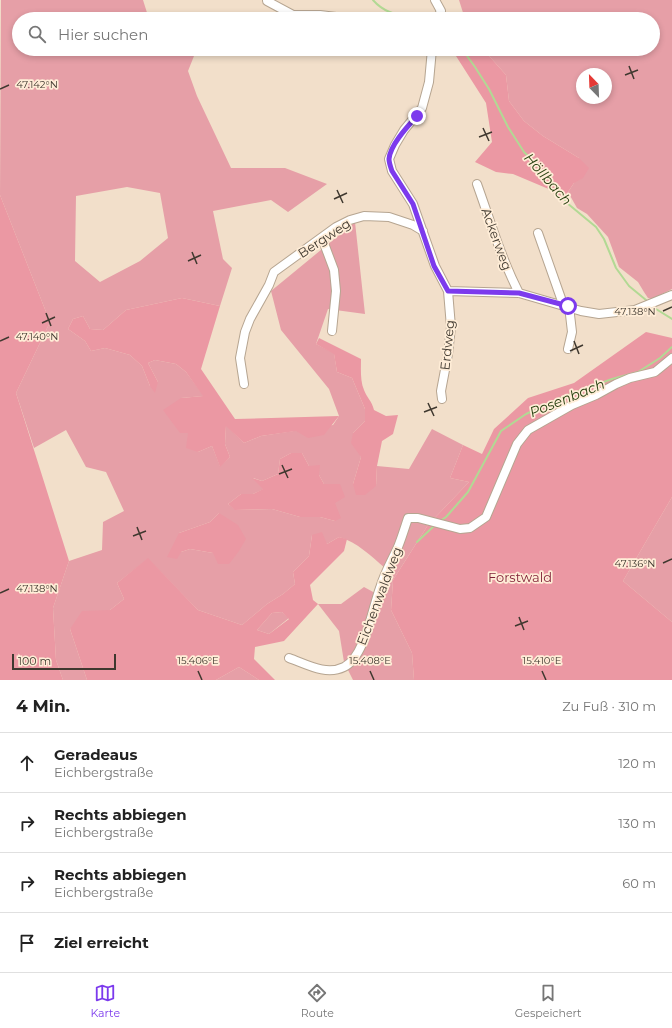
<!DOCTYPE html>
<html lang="de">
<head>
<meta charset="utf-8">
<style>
	:root { --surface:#fff; --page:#f2f2f2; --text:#222; --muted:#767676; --line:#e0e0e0; --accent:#7c3aed }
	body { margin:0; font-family:Montserrat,sans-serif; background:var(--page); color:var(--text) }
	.compass { position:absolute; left:576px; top:68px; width:36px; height:36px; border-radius:50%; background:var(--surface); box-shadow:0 2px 6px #0003; rotate:337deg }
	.scale { position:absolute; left:12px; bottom:10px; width:104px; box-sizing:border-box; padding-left:4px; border:2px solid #3f382f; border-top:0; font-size:11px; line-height:14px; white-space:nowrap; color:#3f382f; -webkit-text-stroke:3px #ffedd7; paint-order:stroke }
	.stop { position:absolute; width:12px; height:12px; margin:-9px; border:3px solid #7c3aed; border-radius:50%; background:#fff }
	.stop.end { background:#7c3aed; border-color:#fff; box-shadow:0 1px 4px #0008 }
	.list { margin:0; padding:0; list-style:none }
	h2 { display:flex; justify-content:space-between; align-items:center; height:52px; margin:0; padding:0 16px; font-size:17px }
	h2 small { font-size:13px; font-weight:400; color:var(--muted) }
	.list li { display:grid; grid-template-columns:26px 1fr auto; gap:12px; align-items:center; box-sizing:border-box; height:60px; padding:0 16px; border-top:1px solid var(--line) }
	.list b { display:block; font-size:15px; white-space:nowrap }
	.list p { margin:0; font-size:13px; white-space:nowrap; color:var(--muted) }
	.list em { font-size:13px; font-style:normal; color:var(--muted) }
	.icon { flex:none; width:22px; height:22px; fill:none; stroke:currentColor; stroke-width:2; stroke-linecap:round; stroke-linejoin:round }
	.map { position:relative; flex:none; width:672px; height:680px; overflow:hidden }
	.search { position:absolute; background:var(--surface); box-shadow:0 2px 6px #0003; left:12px; right:12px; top:12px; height:44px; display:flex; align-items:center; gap:10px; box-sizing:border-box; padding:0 14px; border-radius:22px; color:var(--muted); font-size:15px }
	.sheet { height:292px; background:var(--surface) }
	nav { display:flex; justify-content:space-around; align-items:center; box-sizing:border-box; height:56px; border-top:1px solid var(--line); background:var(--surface); font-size:11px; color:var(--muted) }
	nav a { display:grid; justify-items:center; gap:2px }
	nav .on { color:var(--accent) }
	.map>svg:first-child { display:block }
</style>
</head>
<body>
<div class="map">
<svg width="672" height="680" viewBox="0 0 672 680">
	<rect width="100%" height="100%" fill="#f2dfca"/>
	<path fill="#e69fa7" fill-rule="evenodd" d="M1 0H143L149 19H19V49H155L178 51 194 56 188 71 197 96 231 168H285L327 184 288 212 271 200 213 211 223 259 232 268 220 306 182 298 126 310 103 330 90 329 83 316 73 319 68 329 85 341 91 351 105 348 130 355 142 366 150 386 158 382 148 363 155 360 176 364 186 372 204 396 181 398 188 433 198 452 212 446 220 466 230 457 225 444 226 425 244 443 261 436 333 425 339 416 329 389 281 330 271 291 355 222 365 314 328 309 316 344 334 353 337 372 352 378 365 409V421L353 433 361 457 353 484 376 486 377 466 409 469 432 429 463 445 450 478 469 482 428 525 393 580 391 610 412 653 414 680H353L344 662 339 631 318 604H341L364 587 375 593 385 568C371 556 357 542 339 537L327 544 312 535 309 556 293 572 295 584 283 594 267 604 242 625 198 610 148 559 117 583 124 599 110 610 70 629 87 680H63L56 660 53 608 69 561 102 550 103 522 124 511 106 472 86 467 66 430 34 448 16 393 50 322 0 195ZM127 187 160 193 168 238 140 261 100 282 75 261 76 196ZM291 453H302L309 466 319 475 324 484 335 521 320 517H300L272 509 236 510 228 504 241 494H253L264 489 253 478 262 481 278 474 280 459ZM219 513 213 553 190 549 181 552 179 533 210 522Z
		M459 0H672V289L652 299 648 298 644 292 638 282 619 267 608 237 587 214 577 208 568 192 574 183 579 158 543 136 524 121 509 101 506 75 483 49H653V19H465ZM582 74H606V98H582Z
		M672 497V622L623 581Z
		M282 612 289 618 269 634 257 630 272 613Z
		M239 667 259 680H216Z"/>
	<path fill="#eb98a3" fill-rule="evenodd" d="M459 49H483L506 75 509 101 524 121 543 136 579 158 589 168 583 178 574 183 568 192 560 202 551 190 513 174 496 172 475 162 492 142 486 103 456 56Z
		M0 195 50 322 16 393 69 561 53 608 56 660 63 680H0Z
		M182 298 220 306 201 369 235 419 339 416 324 435 308 438 296 431 261 436 244 443 226 426 225 444 230 457 220 467 212 446 198 452 186 448 188 433H180L163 410 181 398 203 396 186 372 176 364 155 360 148 363 158 382 155 393 150 386 142 366 130 355 105 348 91 351 85 341 68 329 73 319 83 316 90 329 103 330 126 310Z
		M646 332 672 338V497L623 581 672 622V680H414L412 653 391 610 393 580 428 525 469 482 450 478 463 445 482 454 494 429 528 398 574 383Z
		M319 338 361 359C361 368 360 381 364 390 367 398 372 401 374 410L386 416 398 415 393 434 382 441 377 466 376 486 365 495H356L353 484 361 457 351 443 353 433 365 421V409L352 378 337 372 334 354 316 344Z
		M291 453H302L309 466 320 465 319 475 324 484H340L345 497 335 503 341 518 335 521 320 517H300L272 509 235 510 228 504 241 494H253L263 489 252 478 262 481 278 474 280 459Z
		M219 513 238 525 246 539 239 551 229 564H218L213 553 190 549 181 552 177 559 167 557 179 533 210 522Z
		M322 532 327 544 339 537 347 539 344 551 310 585 313 600 318 604 284 641 255 647 254 659 275 680H259L239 667 216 680H87L70 629 82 611 110 610 124 599 117 583 148 558 198 610 242 625 267 604 283 594 295 584 293 572 309 556 312 535ZM282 612 289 619 269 634 257 630 272 613Z"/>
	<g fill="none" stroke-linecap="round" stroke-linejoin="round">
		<path stroke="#b2d994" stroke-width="2" d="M373 0C385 14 400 15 417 19
			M459 49 465 53 475 67 489 89 508 127 524 152 540 168 559 190 567 203 596 227 604 239 616 268 629 286 646 300
			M656 309 672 319
			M440 521 446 517 468 492 501 431 526 414 563 397 612 379 638 372 660 358 672 347
			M417 542 435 525"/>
		<g stroke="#b6a591" stroke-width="10">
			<path id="street" d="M267 0V1L293 15H320L352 19
				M435 0 441 11 437 19
				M432 49 429 82 422 108 404 130 395 145 389 159 392 171 413 204 435 266 448 291 519 293 581 311 599 314 635 310 672 295
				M477 184C490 220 501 258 519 293
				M538 233 563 304
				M322 238 334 270 336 291 332 331
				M568 349 572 332 569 306
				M244 384 240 358 245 332 250 319 269 285 274 272 336 227 350 220 364 216 389 217 413 225 423 231
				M442 399 441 391 448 354 451 327 448 291
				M289 658C306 664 326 676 344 667 365 657 372 609 380 588 384 574 392 560 398 547 402 537 405 527 408 518H418L460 529 470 528 486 517 517 444 528 430 572 405 596 395 616 384 630 378 655 372 672 358"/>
		</g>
		<use href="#street" stroke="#fff" stroke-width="8"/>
	</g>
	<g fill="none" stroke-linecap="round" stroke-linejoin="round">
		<path stroke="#7c3aed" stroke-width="5" d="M417 116C408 126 390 145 389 159 389 163 391 168 392 171L413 204 434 266 448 291 519 293 568 306"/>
	</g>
	<path fill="none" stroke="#3f382f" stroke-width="1.5" d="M629 66 634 79M625 75 638 70M0 89 9 85M483 128 489 141M479 137 492 132M337 190 343 203M334 199 347 193M192 252 197 264M188 261 201 255M663 311 672 307M46 313 51 326M42 323 55 317M0 341 9 337M574 341 579 354M570 351 583 345M428 403 434 416M424 412 437 407M282 465 288 478M279 474 292 469M137 527 142 540M133 536 146 531M663 563 672 559M0 593 9 589M519 617 524 630M515 626 528 621M198 671 202 680M370 671 374 680M542 671 546 680"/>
	<g text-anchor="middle" stroke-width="3.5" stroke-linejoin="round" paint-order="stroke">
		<g font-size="13" fill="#3f382f" stroke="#ffedd7">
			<text transform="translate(324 238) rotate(-33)" y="5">Bergweg</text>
			<text transform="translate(497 239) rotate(70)" y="5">Ackerweg</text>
			<text transform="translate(447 345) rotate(-84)" y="5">Erdweg</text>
			<text transform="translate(379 596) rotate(-69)" y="5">Eichenwaldweg</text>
		</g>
		<g font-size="13" fill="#7f1f36" stroke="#ffedd7">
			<text x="520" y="582">Forstwald</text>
		</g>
		<g font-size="14" font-style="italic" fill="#284111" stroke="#ffedd7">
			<text transform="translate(548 179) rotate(49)" y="5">Höllbach</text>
			<text transform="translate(567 398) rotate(-22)" y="5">Posenbach</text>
		</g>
	</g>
	<g font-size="10" text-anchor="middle" fill="#3f382f" stroke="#ffedd7" stroke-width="3.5" stroke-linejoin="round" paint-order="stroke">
		<text x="37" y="88">47.142°N</text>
		<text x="635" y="315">47.138°N</text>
		<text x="37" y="340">47.140°N</text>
		<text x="635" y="567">47.136°N</text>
		<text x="37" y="592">47.138°N</text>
		<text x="198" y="664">15.406°E</text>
		<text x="370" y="664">15.408°E</text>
		<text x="542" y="664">15.410°E</text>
	</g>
</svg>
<svg class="compass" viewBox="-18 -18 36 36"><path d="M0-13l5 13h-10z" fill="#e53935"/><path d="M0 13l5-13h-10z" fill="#767676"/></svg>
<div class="scale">100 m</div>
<div class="stop" style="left:568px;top:306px"></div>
<div class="stop end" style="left:417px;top:116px"></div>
<div class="search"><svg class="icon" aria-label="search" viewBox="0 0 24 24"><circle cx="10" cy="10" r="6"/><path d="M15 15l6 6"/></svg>Hier suchen</div>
</div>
<section class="sheet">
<h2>4 Min.<small>Zu Fuß · 310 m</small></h2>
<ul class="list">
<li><svg class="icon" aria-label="ahead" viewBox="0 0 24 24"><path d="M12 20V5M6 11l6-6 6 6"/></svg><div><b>Geradeaus</b><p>Eichbergstraße</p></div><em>120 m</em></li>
<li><svg class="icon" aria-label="right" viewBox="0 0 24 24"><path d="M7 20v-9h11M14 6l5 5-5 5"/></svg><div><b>Rechts abbiegen</b><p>Eichbergstraße</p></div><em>130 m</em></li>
<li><svg class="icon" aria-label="right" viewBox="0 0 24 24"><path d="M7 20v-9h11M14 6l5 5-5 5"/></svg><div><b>Rechts abbiegen</b><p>Eichbergstraße</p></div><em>60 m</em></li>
<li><svg class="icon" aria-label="arrive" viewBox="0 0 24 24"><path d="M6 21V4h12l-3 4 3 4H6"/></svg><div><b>Ziel erreicht</b></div></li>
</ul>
</section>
<nav>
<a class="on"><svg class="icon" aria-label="map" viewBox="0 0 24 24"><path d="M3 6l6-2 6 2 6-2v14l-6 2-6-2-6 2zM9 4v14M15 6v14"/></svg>Karte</a>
<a><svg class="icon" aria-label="directions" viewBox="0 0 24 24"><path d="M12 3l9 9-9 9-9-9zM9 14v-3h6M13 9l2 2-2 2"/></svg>Route</a>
<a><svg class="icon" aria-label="saved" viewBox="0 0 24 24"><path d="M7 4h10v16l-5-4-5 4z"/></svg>Gespeichert</a>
</nav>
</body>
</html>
